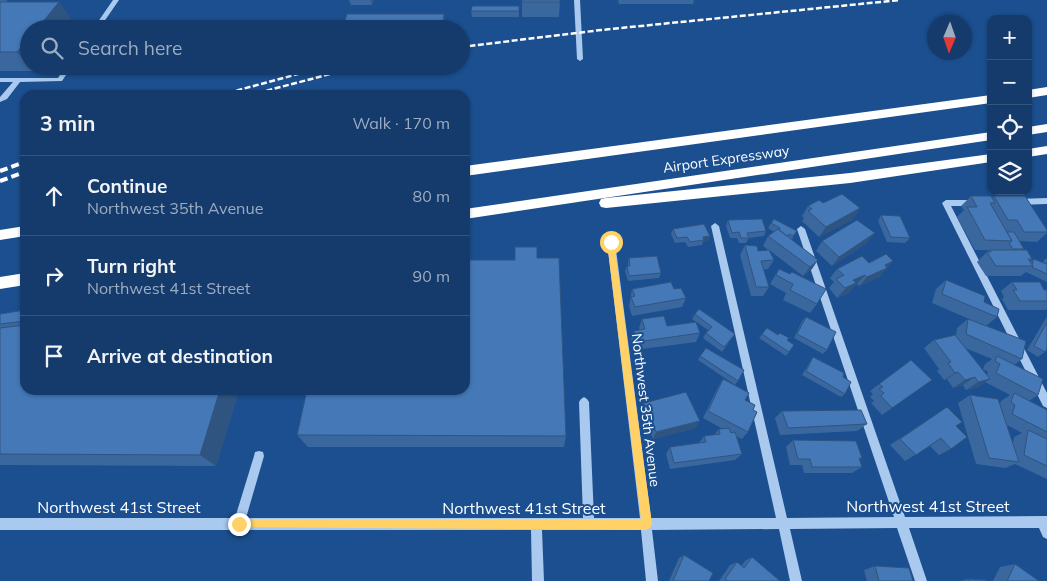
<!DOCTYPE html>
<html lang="en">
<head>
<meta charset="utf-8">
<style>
	:root { --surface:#143b6b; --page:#1d4271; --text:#f1f3f6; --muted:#9dadc1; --line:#33557e }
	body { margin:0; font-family:Mulish,sans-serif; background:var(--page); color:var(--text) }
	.controls { position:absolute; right:15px; top:15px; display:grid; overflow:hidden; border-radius:10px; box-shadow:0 1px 4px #0004 }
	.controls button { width:45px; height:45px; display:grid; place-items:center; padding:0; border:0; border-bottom:1px solid var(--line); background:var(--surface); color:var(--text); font:25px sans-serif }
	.compass { position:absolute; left:927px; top:15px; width:45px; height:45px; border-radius:50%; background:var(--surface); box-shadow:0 1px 4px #0004; rotate:182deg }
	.stop { position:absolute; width:15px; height:15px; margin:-11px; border:4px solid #ffd166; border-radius:50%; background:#fff }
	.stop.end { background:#ffd166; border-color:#fff; box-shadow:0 1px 5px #0008 }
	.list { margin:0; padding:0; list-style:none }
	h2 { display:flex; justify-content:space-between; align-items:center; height:65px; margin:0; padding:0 20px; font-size:21px }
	h2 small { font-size:16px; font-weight:400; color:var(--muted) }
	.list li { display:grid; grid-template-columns:32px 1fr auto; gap:15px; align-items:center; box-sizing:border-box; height:80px; padding:0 20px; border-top:1px solid var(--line) }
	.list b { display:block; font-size:19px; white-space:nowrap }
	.list p { margin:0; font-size:16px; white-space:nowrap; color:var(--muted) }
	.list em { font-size:16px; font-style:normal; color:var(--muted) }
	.icon { flex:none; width:28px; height:28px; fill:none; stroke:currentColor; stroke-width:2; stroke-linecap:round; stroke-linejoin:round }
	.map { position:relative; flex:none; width:1047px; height:581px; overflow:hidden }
	.search { position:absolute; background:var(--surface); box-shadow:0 1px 4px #0004; left:20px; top:20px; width:450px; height:55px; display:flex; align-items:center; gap:12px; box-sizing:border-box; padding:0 18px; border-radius:28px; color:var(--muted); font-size:19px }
	.panel { position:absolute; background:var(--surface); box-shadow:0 1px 4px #0004; left:20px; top:90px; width:450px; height:305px; border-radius:15px }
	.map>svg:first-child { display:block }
</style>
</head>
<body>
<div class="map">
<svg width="1047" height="581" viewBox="0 0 1047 581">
	<rect width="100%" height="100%" fill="#1b4f8f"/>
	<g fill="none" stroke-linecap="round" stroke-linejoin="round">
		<path fill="#a9c9ee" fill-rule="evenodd" d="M113 0H119L99 29H93Z
			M574 0H580L583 59 580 61 577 59Z
			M66 66H72L62 81 20 82 7 99 0 102V97L13 82H0V78H58Z
			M1047 198V204L1017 205 1013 202 1017 199Z
			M946 200H974L978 203 974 206H951L1047 393V408L1043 406 942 203Z
			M715 223 719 226 787 518 894 517 797 229 801 226 805 229 905 517 1047 516V539L1043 537 1039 528H909L927 581H915L897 528 790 529 802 581H790L779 529 652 530 658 581H646L641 530H542L544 581H532L531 530H0V518H235L254 456 255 452 259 451 263 452 264 456 246 518H583L579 402 581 399 584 397 587 399 589 402 594 518H640L607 242 611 239 615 242 651 518H776L711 226Z"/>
		<path fill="#fff" fill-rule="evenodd" d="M1047 87V95L1028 98V90Z
			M991 95V103L465 176V166Z
			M1047 124V132L1028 135V127Z
			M991 132V140L465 219V209Z
			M1047 146V154L1028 157V149Z
			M991 154V162L850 183 606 208 601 207 599 203 601 199 606 198 850 173Z
			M25 226V236L0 240V230Z
			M25 273V285L0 289V277Z"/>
		<path stroke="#fff" stroke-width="2.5" stroke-dasharray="6 2.5" stroke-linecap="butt" d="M461 47 601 30 900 0
			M220 95 328 66
			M250 95 361 66"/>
		<path stroke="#fff" stroke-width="4" stroke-dasharray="8 4" stroke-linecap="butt" d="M0 171 25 162
			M0 181 25 172"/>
	</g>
	<path fill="#3a679d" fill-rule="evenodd" d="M0 0H6L8 2H59L72 21 66 29H29V66H37L33 71H0Z
		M349 0H374L372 5H351Z
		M522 0H560L559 17H522Z
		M618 0H694L693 4H619Z
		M519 6V17H472L471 11Z
		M444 14 446 29H343V27Z
		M971 196 992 198 994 196 1047 232V233L1037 242 1019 241 1023 250 1032 259 1030 261V262L1034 259 1043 263 1044 260 1047 258V282L1026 272 1021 276H986L977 262 989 250H975L957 217 964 210 961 206Z
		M823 203 860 208 853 219 819 237 802 221 804 218 802 216 808 206Z
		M881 215 910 238 905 243 887 242 878 221Z
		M728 220 766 231 764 236 749 238 746 243H739L737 238H730L726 226Z
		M771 223 797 231 792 239 812 269 803 276 769 250 774 260 768 269 763 270 769 287 763 296H751L740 255 745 245 758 251 768 250 763 246 768 236 774 232 768 228Z
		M673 229 710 236 708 241H703L702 245 688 247 685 242 675 243 671 234Z
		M822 241 867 243 832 266 816 251Z
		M537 258 566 436 564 447H308L297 435 515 260Z
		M629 258 661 273 659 278 628 281 625 271 627 266H628V263Z
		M893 261 879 277 859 286 857 284 855 285 849 293 837 298 829 288 834 282 830 278 837 269 869 263Z
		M779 269 817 304 810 313 783 300 786 293 770 284Z
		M946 280 984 302 997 317 986 326 1022 359 1014 365 1038 395 1029 401 1047 410V479L1015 464 1005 468 976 464 958 403 970 395 1000 404 1001 401 1010 395 985 382 978 387 966 390 963 385 953 388 947 379 944 380 937 371 939 369 924 348 934 340 956 335 957 328 968 319 983 325 932 303 936 289ZM965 348 992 359 985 364 983 369 988 372 987 375ZM1007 425 1022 433 1014 437 1013 443Z
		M1012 282 1047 290V309L1046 310H1008L1002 299 1004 297 1001 291Z
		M632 289H674L686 298 682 307 632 316 629 306Z
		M25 310V390H239L216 466 0 465V314Z
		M695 314 735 334 722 352 703 338 706 333 708 330 692 319Z
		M806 317 827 350 823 354 794 338 802 321Z
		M1047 317V349L1045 352 1038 357 1027 350 1046 318Z
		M642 319 667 326 700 333 696 342 634 350 631 339 634 331 640 330 639 328Z
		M767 328 787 340 789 352 786 356 759 338Z
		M700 356 738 381 735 385 698 360Z
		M813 357 843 377 845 394 841 397 802 375 810 362Z
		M723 379 745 400 753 410 748 432 742 439 736 436 742 454 735 460 670 469 666 454 670 447 699 443 704 436 714 435 719 429H723L703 418 718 387Z
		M932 380 882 415 871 403 874 401 870 397 873 394 870 391 879 384Z
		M644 403 700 421 695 428 653 439 641 410Z
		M947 407 956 426 951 449 939 455 930 446 905 461 890 445Z
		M782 411 867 424 857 431 780 435 775 418Z
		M793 440 862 458 859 460 862 467 852 473H804L802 465H790L786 447Z
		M684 555 709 581H669L679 558Z
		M752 557 780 581H719L730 565 737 562 741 566 745 561Z
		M1015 564 1039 581H993L1000 567Z
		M875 566 913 581H867L864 570Z
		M969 579 986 581H960Z"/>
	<path fill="#305480" d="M371 0H374L372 5Z
		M59 2 72 21 66 29H37Z
		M444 14 446 29H442Z
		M29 38V66L17 52Z
		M29 66H37L33 71Z
		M860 208 853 219 819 237 826 227Z
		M875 233 867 243 832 266 839 257Z
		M710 236 708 241H703L704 240 703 237Z
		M818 260 812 269 803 276 810 267Z
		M893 261 879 277 859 286 867 277 885 265Z
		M865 275 849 293 837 298 853 280Z
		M958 372 947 379 944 380 955 373Z
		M975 377 963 385 953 388 965 380Z
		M990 379 978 387 966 390 978 382Z
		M220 390H239L216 466 200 455Z
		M700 421 695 428 653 439 656 432Z"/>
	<path fill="#4478b7" stroke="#305480" d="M522 0H560V2H522Z
		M0 2H59L37 29H29V38L17 52H0Z
		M472 6H519V11H471Z
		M347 14H444L442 29H356V27H343Z
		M842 194 860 208 826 227 808 211 812 209 808 206 819 200 823 203Z
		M971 196H991L995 203H990L1012 241 985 240 967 207H977Z
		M994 196H1025L1047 230V232H1024L1017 220H1008Z
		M881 215 900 216 910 238 891 237Z
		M762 219 766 231 747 233 749 238H741L739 232 732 233 728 220Z
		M774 219 797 231 793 236 789 234 787 236 779 230 780 228 771 223Z
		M857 220 875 233 839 257 822 241Z
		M704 224 710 236 703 237 704 240 690 242 687 237 677 238 673 229Z
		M778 229 818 260 810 267 768 236Z
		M1007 232H1014L1024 249H1013L1009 243 1012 241Z
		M745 245 757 246 758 251 769 250 774 260 761 261 769 287H756Z
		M515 247H537V258H559L566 436 297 435 307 390H465V260H515Z
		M990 250H1027L1032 259H1028L1033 266H996L987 252H991Z
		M886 254 893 261 885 265 887 268 867 277 865 275 853 280 856 283 845 288 836 279 844 275 837 269 862 256 869 263Z
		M657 256 661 273 629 276 627 266H630L629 258Z
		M1034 259 1046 264 1047 262V274L1032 267 1033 266 1032 265Z
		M779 269 790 274 792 272 826 289 817 304 790 290 793 284 776 275Z
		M946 280 985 296 984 302 999 309 997 317 942 294Z
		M671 282 674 289 681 288 686 298 635 307 631 297 635 296 632 289Z
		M1012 282H1040L1044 290H1047V301H1020L1013 290H1017Z
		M699 309 735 334 724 347 706 333 712 327 695 314Z
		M25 310V321L0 324V314Z
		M664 316 667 326 696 322 700 333 637 342 634 331 645 329 642 319Z
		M806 317 836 332 827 350 797 334Z
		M968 319 1026 341 1022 359 966 334Z
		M1047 322V349L1045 352 1034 346Z
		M25 325V390H220L200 455 0 454V328Z
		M767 328 778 335 780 333 789 338 787 340 794 345 789 352 762 334Z
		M955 335 990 379 978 382 975 377 965 380 958 372 955 373 948 363 951 362 934 340Z
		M706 348 744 370 738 381 700 356Z
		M997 356 1043 379 1038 395 996 373 1000 364 995 361Z
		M813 357 844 373 843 377 851 382 845 394 806 371Z
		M911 360 932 380 892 408 881 396 884 393 879 389 883 387 879 384Z
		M723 379 749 393 745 400 755 405 753 410 757 412 748 432 708 411Z
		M686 392 700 421 656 432 644 403Z
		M1014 393 1047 410V432L1012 414 1015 405 1011 402Z
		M970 395 998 399 1019 462 989 458Z
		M947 407 962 422 956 426 967 437 951 449 941 438 916 455 900 439Z
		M861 410 867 424 788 428 782 411Z
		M729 428 731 433 735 432 742 454 674 463 670 447 706 442 704 436 720 434 719 429Z
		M1028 430 1047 439V466L1024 455Z
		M793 440 856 441 862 458H859L862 467H812L810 459H798Z
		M684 555 713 573 709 581H673Z
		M752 557 780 581H728L725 579 737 562 744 568Z
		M1015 564 1039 581H1007Z
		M875 566 909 568 913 581H879Z
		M969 579 986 580V581H969Z"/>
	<path fill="#ffd166" d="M611 239 614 242 652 524 650 528 646 530 235 527 234 524 235 520 239 519H641L607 242Z"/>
	<g text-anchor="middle" stroke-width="4" stroke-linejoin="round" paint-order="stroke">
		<g font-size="14" fill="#fff" stroke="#1b4f8f">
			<text transform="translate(726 159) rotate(-8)" y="5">Airport Expressway</text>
			<text transform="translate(646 410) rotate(83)" y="5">Northwest 35th Avenue</text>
		</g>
		<g font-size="16" fill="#fff" stroke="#1b4f8f">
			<text x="928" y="512">Northwest 41st Street</text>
			<text x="119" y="513">Northwest 41st Street</text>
			<text x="524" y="514">Northwest 41st Street</text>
		</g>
	</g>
</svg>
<div class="controls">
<button>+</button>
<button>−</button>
<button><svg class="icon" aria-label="locate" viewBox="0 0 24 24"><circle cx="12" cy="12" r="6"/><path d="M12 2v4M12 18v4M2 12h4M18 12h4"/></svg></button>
<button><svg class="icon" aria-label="layers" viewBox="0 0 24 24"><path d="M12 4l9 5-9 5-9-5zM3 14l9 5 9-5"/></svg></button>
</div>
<svg class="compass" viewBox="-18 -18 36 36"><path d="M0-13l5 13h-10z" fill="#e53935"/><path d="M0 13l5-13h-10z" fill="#9dadc1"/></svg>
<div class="stop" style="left:611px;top:242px"></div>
<div class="stop end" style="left:239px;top:524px"></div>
<div class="search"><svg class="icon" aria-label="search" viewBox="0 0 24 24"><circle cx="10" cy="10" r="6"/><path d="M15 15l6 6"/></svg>Search here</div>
<section class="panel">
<h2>3 min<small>Walk · 170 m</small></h2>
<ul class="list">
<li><svg class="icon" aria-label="ahead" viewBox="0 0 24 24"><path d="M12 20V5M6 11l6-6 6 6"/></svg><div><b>Continue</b><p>Northwest 35th Avenue</p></div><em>80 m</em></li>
<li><svg class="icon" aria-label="right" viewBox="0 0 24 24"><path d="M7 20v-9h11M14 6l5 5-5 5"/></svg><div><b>Turn right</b><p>Northwest 41st Street</p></div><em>90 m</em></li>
<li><svg class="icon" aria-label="arrive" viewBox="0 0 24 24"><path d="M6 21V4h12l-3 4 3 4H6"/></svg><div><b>Arrive at destination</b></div></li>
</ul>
</section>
</div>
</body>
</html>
